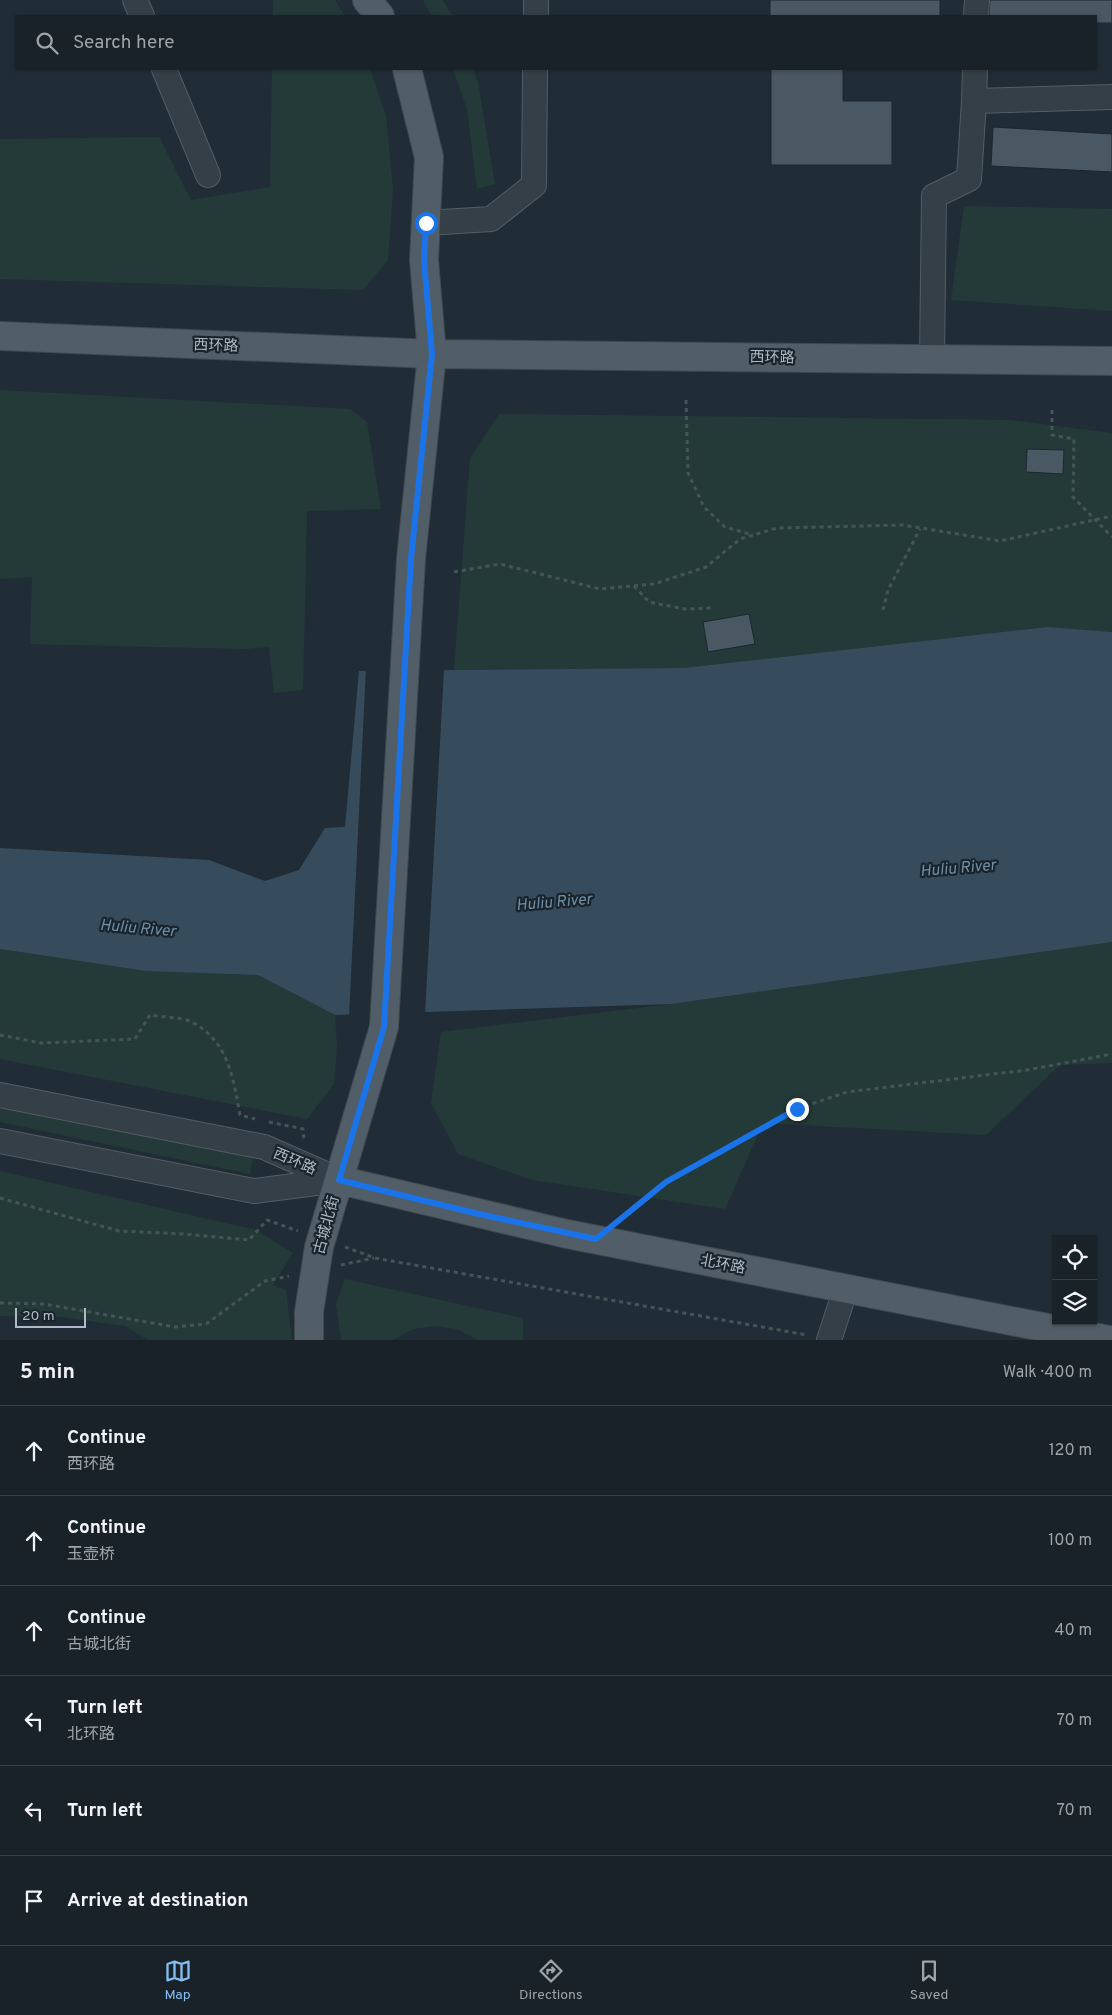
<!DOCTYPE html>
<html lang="en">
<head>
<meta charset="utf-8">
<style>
	:root { --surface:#192228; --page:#222a30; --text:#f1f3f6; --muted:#9fa4a8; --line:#373f45; --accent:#85bef2 }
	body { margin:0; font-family:Overpass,"Noto Sans SC",sans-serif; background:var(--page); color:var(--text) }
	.controls { position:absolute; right:15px; bottom:15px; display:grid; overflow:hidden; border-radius:0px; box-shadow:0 1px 4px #0004 }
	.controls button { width:45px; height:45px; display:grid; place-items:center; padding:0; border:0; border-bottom:1px solid var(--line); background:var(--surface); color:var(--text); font:25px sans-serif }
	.scale { position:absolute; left:15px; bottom:12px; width:71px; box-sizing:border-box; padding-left:5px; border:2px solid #afbac4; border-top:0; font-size:14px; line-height:18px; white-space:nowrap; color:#afbac4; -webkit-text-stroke:4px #1a242c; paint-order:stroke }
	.stop { position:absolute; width:15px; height:15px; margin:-11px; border:4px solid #1a73e8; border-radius:50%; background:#fff }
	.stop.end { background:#1a73e8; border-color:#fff; box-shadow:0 1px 5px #0008 }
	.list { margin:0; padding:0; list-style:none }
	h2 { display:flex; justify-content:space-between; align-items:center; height:65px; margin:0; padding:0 20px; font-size:21px }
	h2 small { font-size:16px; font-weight:400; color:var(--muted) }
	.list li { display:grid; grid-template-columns:32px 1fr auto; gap:15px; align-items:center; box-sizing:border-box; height:90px; padding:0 20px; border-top:1px solid var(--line) }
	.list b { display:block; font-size:19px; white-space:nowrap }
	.list p { margin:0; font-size:16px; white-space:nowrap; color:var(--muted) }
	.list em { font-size:16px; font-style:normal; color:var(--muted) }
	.icon { flex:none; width:28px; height:28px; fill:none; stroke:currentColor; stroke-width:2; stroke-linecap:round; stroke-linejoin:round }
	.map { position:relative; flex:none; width:1112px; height:1340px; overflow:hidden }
	.search { position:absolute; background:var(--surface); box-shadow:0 1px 4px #0004; left:15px; right:15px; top:15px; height:55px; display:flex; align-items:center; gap:12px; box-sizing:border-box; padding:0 18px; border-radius:0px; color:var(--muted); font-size:19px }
	.sheet { height:605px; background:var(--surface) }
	nav { display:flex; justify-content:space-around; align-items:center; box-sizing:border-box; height:70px; border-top:1px solid var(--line); background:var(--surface); font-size:14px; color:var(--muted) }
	nav a { display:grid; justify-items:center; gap:2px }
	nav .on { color:var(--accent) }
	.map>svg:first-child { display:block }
</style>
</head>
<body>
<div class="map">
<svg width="1112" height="1340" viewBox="0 0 1112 1340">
	<rect width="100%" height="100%" fill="#212d36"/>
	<path fill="#243a38" d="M273 0H335L345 16H273Z
		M423 0H442L453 16H432Z
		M272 69H370L386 116 393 189 388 260 363 290 0 279V139L159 137 191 200 270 187Z
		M453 69H473L478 82 495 184 477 189 467 109Z
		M964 206 1112 209V311L951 300Z
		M0 390 350 409 367 422 381 509 307 511 303 690 274 693 269 647 245 649 30 644 32 577 0 579Z
		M499 414 1010 420 1112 433V632L1048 627 683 668 454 670 470 458Z
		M1112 942V1063L1060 1065 986 1135 763 1123 725 1209 532 1180 458 1154 431 1103 441 1032 671 1004Z
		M0 949 146 971 258 975 335 1015 337 1046 334 1084 307 1119 0 1059Z
		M0 1107 253 1158 250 1174 0 1122Z
		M0 1171 256 1230 293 1253 273 1285 286 1290 292 1340H148L125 1326 61 1317 0 1316Z
		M345 1279 523 1318V1340H478L457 1329 435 1326 413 1329 393 1340H341L336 1304Z"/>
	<path fill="#364c5d" d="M1048 627 1112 632V942L671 1004 335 1015 258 975 146 971 0 949V848L209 860 265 881 299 870 325 828 345 827 359 671 683 668Z"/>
	<path fill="#212d36" d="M366 668 444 670 425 1014 349 1017Z"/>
	<path fill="#495862" stroke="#1c262e" d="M770 0H940V16H770Z
		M990 0H1112V23H1096V16H989Z
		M771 69H843V101H892V165H771Z
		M993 127 1112 134V172L991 166Z
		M1027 449 1064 450 1063 474 1026 472Z
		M749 614 755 644 708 652 703 622Z"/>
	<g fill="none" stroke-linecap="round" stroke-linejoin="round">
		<g stroke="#525d65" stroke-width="26">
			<path id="minor" d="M135 0 142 16
				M536 16V0
				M976 16 977 0
				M164 69 208 175
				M974 101 975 69
				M426 223 491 219 534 185 535 69
				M932 359 934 196 969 179 974 101 1112 97
				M0 1095 264 1147 339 1180
				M0 1141 254 1191 339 1180
				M829 1340 846 1288"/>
		</g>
		<g stroke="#3e4851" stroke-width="30">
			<path id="major" d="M367 0 380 16
				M0 336 432 354 1112 361
				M339 1180 567 1234 1109 1340
				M309 1340V1312L319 1247 384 1027 411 559 432 354 424 260 429 157 407 69"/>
		</g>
		<path stroke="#435656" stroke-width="3" stroke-dasharray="4 4" stroke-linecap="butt" d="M686 400 688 473 704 507 725 527 753 535
			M1052 410V435L1074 439 1073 497 1112 537
			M454 572 500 564 600 589 654 584 706 567 740 539 777 528 903 525 1000 541 1112 516
			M634 586 649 602 685 609 711 608
			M883 610 888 590 920 529
			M0 1035 41 1043 135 1039 150 1015C162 1017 181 1017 192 1022 229 1042 233 1078 240 1115L255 1119
			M269 1122 303 1129 304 1140
			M0 1198 119 1231 184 1234 249 1240 267 1220 298 1231
			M621 1218 667 1182 797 1109 847 1092 1027 1070 1112 1054
			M345 1247 375 1258 807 1335
			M341 1265 374 1258
			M0 1303 44 1304 175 1327 206 1324 265 1281 289 1276"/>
		<use href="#minor" stroke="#353f47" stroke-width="24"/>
		<use href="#major" stroke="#525e67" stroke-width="28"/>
	</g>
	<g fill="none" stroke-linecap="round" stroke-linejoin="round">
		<path stroke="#1a73e8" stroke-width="6" d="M426 223 424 260 432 354 411 559 384 1027 339 1180 479 1214 596 1239 666 1182 797 1109"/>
	</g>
	<g text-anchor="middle" stroke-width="4.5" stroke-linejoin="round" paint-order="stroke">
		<g font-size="15" fill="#afbac4" stroke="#1a242c">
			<text transform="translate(216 345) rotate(2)" y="5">西环路</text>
			<text transform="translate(772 357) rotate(1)" y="5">西环路</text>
			<text transform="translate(295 1161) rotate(23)" y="5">西环路</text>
			<text transform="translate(326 1225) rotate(-75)" y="5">古城北街</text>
			<text transform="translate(723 1264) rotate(11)" y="5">北环路</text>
		</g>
		<g font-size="16" font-style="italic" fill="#708fa6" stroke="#1a242c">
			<text transform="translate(958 867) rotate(-5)" y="6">Huliu River</text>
			<text transform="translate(554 901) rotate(-5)" y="6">Huliu River</text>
			<text transform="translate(138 927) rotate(5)" y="6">Huliu River</text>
		</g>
	</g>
</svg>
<div class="controls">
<button><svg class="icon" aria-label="locate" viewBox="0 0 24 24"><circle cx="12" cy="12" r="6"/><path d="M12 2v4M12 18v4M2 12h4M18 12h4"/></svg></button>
<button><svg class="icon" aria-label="layers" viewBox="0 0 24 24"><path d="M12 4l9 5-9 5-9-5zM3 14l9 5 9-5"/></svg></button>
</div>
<div class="scale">20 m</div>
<div class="stop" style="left:426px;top:223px"></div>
<div class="stop end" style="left:797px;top:1109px"></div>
<div class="search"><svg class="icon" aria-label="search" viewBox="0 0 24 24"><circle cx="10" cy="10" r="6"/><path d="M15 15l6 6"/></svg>Search here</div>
</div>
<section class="sheet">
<h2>5 min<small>Walk · 400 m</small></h2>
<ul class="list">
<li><svg class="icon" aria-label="ahead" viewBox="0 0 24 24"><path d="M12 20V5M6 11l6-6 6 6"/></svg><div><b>Continue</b><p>西环路</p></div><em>120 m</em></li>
<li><svg class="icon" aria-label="ahead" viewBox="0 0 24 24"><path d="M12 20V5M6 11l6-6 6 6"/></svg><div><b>Continue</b><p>玉壶桥</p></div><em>100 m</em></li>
<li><svg class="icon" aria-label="ahead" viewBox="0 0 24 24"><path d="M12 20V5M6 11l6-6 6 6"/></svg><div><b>Continue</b><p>古城北街</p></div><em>40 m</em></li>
<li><svg class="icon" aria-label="left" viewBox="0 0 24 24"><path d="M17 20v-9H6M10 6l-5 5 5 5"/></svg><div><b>Turn left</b><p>北环路</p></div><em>70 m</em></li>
<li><svg class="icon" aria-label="left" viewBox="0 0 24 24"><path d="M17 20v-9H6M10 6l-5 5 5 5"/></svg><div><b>Turn left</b></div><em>70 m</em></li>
<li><svg class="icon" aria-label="arrive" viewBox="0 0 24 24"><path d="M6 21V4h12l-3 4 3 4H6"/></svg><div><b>Arrive at destination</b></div></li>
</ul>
</section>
<nav>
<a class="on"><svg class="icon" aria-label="map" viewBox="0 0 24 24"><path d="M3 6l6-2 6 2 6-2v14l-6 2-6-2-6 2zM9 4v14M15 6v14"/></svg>Map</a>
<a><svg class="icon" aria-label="directions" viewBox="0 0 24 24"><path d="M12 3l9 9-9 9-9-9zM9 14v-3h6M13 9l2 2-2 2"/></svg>Directions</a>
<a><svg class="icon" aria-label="saved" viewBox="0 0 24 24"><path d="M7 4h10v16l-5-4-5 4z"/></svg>Saved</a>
</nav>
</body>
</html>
